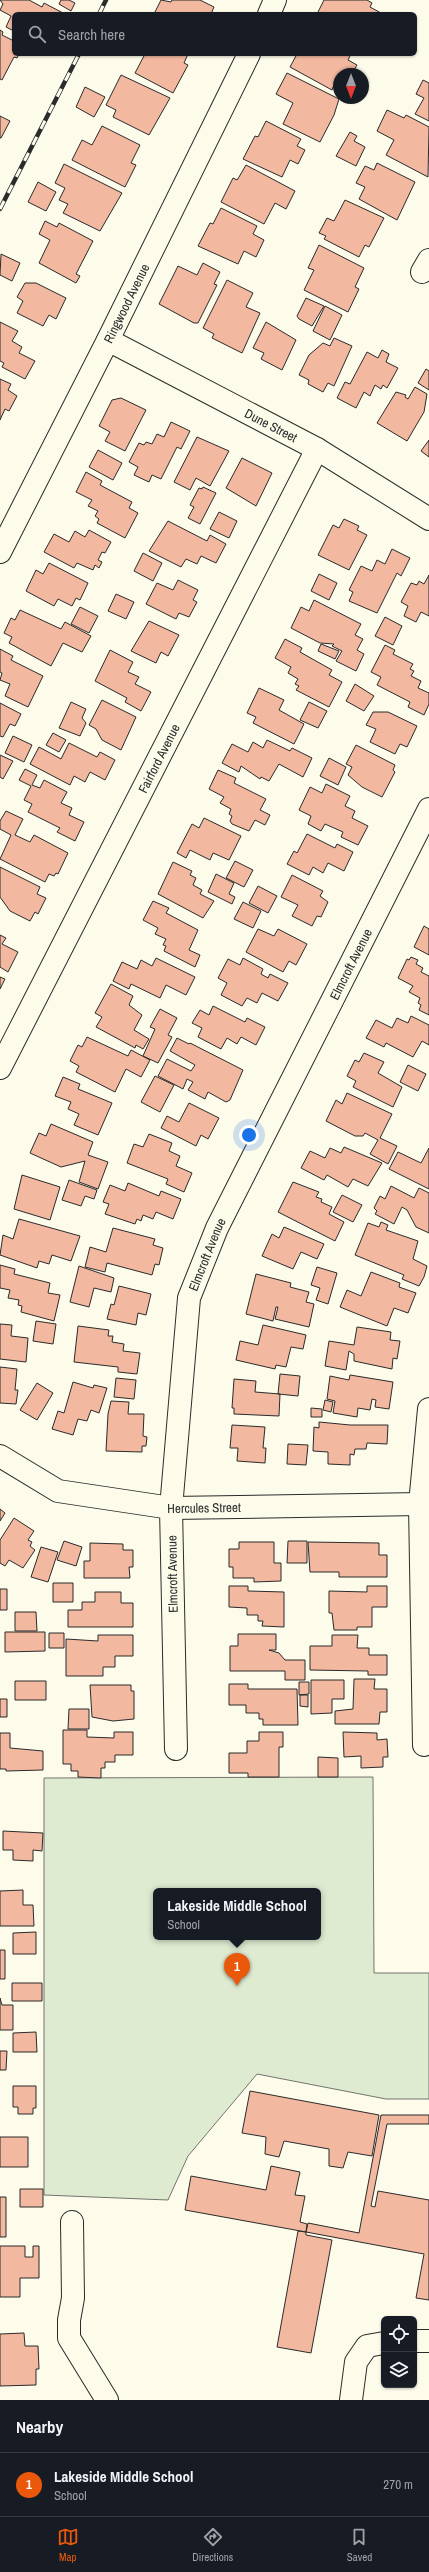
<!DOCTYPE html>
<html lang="en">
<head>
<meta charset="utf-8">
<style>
	:root { --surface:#171b24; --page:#20242c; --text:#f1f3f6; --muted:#9ea1a6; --line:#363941; --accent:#ea580c }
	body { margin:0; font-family:"Archivo Narrow",sans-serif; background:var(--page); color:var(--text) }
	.controls { position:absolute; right:12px; bottom:12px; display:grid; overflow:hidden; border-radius:6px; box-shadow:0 1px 3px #0004 }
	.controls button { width:36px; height:36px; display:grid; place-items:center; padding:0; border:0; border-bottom:1px solid var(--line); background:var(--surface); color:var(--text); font:20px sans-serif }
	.compass { position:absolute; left:333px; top:68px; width:36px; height:36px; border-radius:50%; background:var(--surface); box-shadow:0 1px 3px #0004; rotate:180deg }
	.you { position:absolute; left:249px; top:1135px; width:14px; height:14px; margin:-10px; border:3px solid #fff; border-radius:50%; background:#1a73e8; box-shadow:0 0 0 6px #1a73e833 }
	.badge { display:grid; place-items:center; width:26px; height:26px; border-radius:50%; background:var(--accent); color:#fff; font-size:13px; font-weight:700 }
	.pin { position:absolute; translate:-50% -33px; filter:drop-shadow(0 1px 2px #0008) }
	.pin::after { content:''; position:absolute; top:21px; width:14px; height:12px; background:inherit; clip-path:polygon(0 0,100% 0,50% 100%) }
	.popup { position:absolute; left:153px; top:1888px; width:168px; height:52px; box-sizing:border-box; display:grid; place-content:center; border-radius:6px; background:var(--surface); filter:drop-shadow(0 1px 3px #0005); font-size:13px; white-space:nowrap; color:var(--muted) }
	.popup b { font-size:15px; color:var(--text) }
	.popup::after { content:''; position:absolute; left:50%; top:100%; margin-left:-8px; border:8px solid transparent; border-top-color:var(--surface) }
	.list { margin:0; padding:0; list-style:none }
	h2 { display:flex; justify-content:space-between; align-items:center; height:52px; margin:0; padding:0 16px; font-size:17px }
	h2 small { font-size:13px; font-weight:400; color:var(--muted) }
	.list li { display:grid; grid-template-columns:26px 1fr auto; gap:12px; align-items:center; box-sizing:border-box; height:64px; padding:0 16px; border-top:1px solid var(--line) }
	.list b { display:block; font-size:15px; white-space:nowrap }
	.list p { margin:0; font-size:13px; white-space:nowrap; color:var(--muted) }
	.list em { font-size:13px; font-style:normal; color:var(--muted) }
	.icon { flex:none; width:22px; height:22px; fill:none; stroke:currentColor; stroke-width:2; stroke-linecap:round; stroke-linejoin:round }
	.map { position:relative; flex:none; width:429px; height:2400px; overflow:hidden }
	.search { position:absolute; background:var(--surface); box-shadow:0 1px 3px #0004; left:12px; right:12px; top:12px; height:44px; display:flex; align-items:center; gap:10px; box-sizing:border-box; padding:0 14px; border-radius:6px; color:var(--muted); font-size:15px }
	.sheet { height:116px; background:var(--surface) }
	nav { display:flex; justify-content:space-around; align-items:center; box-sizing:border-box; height:56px; border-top:1px solid var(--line); background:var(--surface); font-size:11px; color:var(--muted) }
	nav a { display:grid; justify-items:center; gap:2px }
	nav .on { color:var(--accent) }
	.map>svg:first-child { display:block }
</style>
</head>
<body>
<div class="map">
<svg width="429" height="2400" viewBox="0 0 429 2400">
	<rect width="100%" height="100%" fill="#fdfbea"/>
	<path fill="#deebd1" stroke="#74746e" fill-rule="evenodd" d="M373 1777 374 1973H429V2099H386L257 2074 188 2156 168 2200 44 2195V1778ZM156 1891H318V1937H156Z"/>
	<path fill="#f2b8a0" stroke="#2b2b2b" d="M0 0H29L42 7 44 3 63 13 14 14V31L6 27 11 16 0 10 3 4Z
		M61 0H69L75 3 71 11 59 4Z
		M161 0 171 2 172 0H200L214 7 211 14H154Z
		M324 0H367L372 3 370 7 381 13 317 14Z
		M0 30 3 32 2 35 14 41V54H19L17 58 14 57 2 80 0 79Z
		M145 54H188L184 63 188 65 173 93 135 73Z
		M297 54H351L348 60 357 65 352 74H339V90L333 87 332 90 290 67Z
		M287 73 339 99 334 115 320 142 283 124 293 103 276 94Z
		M121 75 170 98 149 135 113 117 116 110 106 105Z
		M423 80 429 83V121L415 114 424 98 416 94Z
		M85 87 105 97 94 117 76 107Z
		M387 110 404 118 406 115 429 127 428 177 386 155 394 140 377 131Z
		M0 116 10 121 1 138H0Z
		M266 121 301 139 297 146 305 150 298 164 290 160 282 177 243 159 255 136 258 137Z
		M102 126 140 145 131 163 136 165 125 187 72 160 82 140 92 145Z
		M350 132 357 136 354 141 365 147 356 166 336 156Z
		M377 163 415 182 397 220 359 199 365 187 356 183 365 166 374 170Z
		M64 164 122 193 100 231 63 213 68 204 59 200 65 188 55 183Z
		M246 165 295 191 286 209 275 203 264 224 221 202 233 178 237 180 239 177Z
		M38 182 56 192 46 211 28 202Z
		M345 200 384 218 369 247 365 245 359 257 324 239 326 236 319 233 327 218 334 221Z
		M221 208 257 226 253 234 264 240 256 257 244 251 238 264 198 246 210 223 213 224Z
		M45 221 57 227 59 223 93 241 76 274 80 276 76 283 39 263 50 240 39 234Z
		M319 245 364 268 355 287 359 289 348 312 304 290 314 270 308 268Z
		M1 254 20 263 12 281 0 275Z
		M203 263 220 272 214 284 217 285 198 323H194L159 304 178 266 197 275Z
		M227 280 253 293 246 307 260 313 242 353 212 338 214 334 203 328Z
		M25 283H36L66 298 56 319 49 315 43 326 17 313 23 301 17 297Z
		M306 298 324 306 312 326 299 319 297 316Z
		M325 306 342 315 330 340 313 331Z
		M0 322 18 331 12 341 22 347 19 353 35 361 25 379 2 367 4 363 0 361Z
		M266 322 296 340 282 370 261 359 264 353 253 348Z
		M334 338 352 346 334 386 328 383 323 392 308 384 309 380 299 375 309 355 323 343 330 346Z
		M382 350 389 354 386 362 398 368 387 388 383 385 381 389 375 385 370 396 364 392 356 408 337 398 345 382 350 384 367 352 378 358Z
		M426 369 429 371V390L418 383Z
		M0 379 11 384 8 390 17 396 9 411 5 409 0 420Z
		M415 387 427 394 424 412 407 441 377 423 396 392 406 395 405 397 408 399Z
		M121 398 146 410 125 451 105 441 110 432 99 426 112 400Z
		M171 422 190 431 181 449 177 447 161 479 152 475 149 482 134 475 138 467 129 462 139 443 144 445 146 442 152 444 157 434 164 437Z
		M197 437 229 451 210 486 196 478 190 490 174 482Z
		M429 440V457L421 451Z
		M98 450 122 463 113 480 89 467Z
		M242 458 272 473 256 506 226 488Z
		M86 472 102 481 100 485 132 502 129 508 138 513 125 538 97 523 99 519 95 516 98 511 88 506 92 500 76 492Z
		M203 487 216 493 200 524 188 518 194 507 190 505 199 488 202 489Z
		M219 512 237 521 229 538 210 529Z
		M344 519 359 526 357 530 367 535 349 570 318 555 333 525 339 528Z
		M168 521 207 541 210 535 226 544 216 563 201 556 197 564 186 559 181 567 149 551Z
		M89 530 111 542 105 553 102 552 98 560 102 562 99 568 95 565 93 570 77 563 74 568 44 552 54 534 69 542 75 531 85 537Z
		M392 549 410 558 401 576 397 573 377 613 349 601 353 592 349 590 361 566 372 571 377 560 385 564Z
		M143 553 162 563 153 581 134 571Z
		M49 563 88 583 80 600 76 598 72 606 58 599 54 606 26 591 36 570 43 574Z
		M319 574 337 583 329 600 311 591Z
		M429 575V616L421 612 416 622 404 616 408 606 401 602 411 583 417 585 419 581 424 584Z
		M178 580 198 590 193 600 197 602 189 617 179 613 176 619 146 604 157 583 173 590Z
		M116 594 134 602 126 619 108 611Z
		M314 600 361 624 355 635 363 639 357 650 364 654 356 671 336 661 342 651 332 646 334 644 320 643 291 628 301 607 309 611Z
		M80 607 98 616 89 633 71 624Z
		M20 610 61 629 65 622 91 636 82 652 63 643 51 666 9 643 12 637 4 633 11 618 15 620Z
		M385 617 402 626 393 645 375 636Z
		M149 621 179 635 168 656 161 652 156 663 131 651Z
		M285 639 302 648 300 652 332 670 329 675 342 682 329 707 296 690 299 686 295 684 298 679 288 673 291 667 275 658Z
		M321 644 339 651 335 659 318 651Z
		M385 645 395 650 393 654 413 664 410 669 414 671 411 676 421 681 418 688 429 693V704L424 715 408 707 410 702 377 685 381 677 371 672Z
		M0 649 13 656 11 660 43 676 28 707 5 696 10 684 0 680 2 673 0 672Z
		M110 650 133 662 128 672 139 677 135 684 151 692 141 711 125 702 127 698 95 681Z
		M355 684 374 696 364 711 346 701Z
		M259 688 284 700 279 710 304 724 294 744 253 723 256 717 247 713Z
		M102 700 136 717 121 750 102 740 96 729 89 725Z
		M71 702 86 709 82 718 86 723 80 736 59 728Z
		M309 702 327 711 318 728 300 720Z
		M0 703 21 714 15 726 10 724 3 737 0 736Z
		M373 712H388L417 726 407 747 400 744 395 754 370 742 376 729 366 725Z
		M53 733 66 740 59 752 46 745Z
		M13 736 32 745 24 762 5 753Z
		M267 740 290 751 292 748 312 758 303 777 279 764 269 781 261 777 260 779 241 766 239 772 222 763 232 744 248 752 253 742 263 748Z
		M69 743 97 757 100 752 115 760 105 780 90 772 85 782 74 776 70 785 30 764 39 747 61 759Z
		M356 745 395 765 393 770 395 772 382 797 362 787 348 775 352 767 346 764Z
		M0 755 13 761 3 779 0 777Z
		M329 758 346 767 338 785 320 776Z
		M25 769 37 775 32 785 40 788 44 780 67 792 61 803 72 808 69 815 84 822 75 841 57 832 60 828 28 812 32 804 24 800 31 786 19 780Z
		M218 770 236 778 234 783 266 799 260 810 270 815 265 825 255 820 249 831 232 824 230 821 232 816 229 814 231 809 220 803 224 797 209 789Z
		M326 784 350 796 345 806 355 811 352 818 368 826 358 845 341 837 343 832 325 824 321 831 308 824 311 816 299 810 310 787 322 793Z
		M6 811 23 819 15 835 30 842 34 835 68 853 58 874 56 873 54 876 49 874 45 882 0 859 11 835 0 829V821Z
		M204 818 241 836 229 860 213 853 210 860 190 850 186 858 177 853 192 824 199 828Z
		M307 834 335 848 337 844 353 852 344 871 328 863 323 873 313 867 309 875 287 864 294 851 297 853Z
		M235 861 253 870 244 887 226 878Z
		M173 862 192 871 190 875 196 878 193 885 202 890 200 894 214 901 203 918 158 894Z
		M0 867 40 887 37 894 46 898 38 914 35 912 30 921 10 911 0 897Z
		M216 874 234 883 229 894 235 897 232 904 208 892Z
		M292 875 323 891 320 896 328 902 321 917 317 916 312 926 292 916 298 905 281 897Z
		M258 886 277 896 268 913 249 903Z
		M153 901 169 908 166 913 198 930 189 950 200 955 195 967 164 951 166 946 163 945 166 939 155 934 158 928 143 920Z
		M243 902 261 911 253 928 234 919Z
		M424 926 429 929V955L414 947Z
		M258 929 274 936 278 929 307 944 296 965 289 961 283 972 246 952Z
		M0 935 6 938 2 944 18 952 8 972 0 967Z
		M411 957 418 960 416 964 423 968 421 972 429 976V1015L419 1010 421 1005 418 1003 420 998 409 992 413 986 398 978 407 959 409 960Z
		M156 958 195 977 186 995 166 985 160 998 131 984 129 989 113 981 122 962 137 969 141 960 152 966Z
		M243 958 263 969 261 974 268 978 270 974 288 983 278 1001 262 993 257 1003 247 998 242 1006 221 995 227 983 218 978 228 959 240 965Z
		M0 977 5 979 0 989Z
		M111 984 133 996 129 1005 142 1015 134 1030 149 1039 143 1049 136 1045 135 1048 96 1027 102 1017 95 1013Z
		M213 1006 245 1022 247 1018 265 1027 256 1045 241 1037 237 1044 227 1038 221 1049 198 1037 202 1028 192 1023 200 1010 209 1015Z
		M160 1009 177 1018 168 1035 172 1037 158 1063 143 1056 155 1029 150 1027Z
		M411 1016 429 1025V1045L422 1041 413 1057 386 1043 384 1047 366 1038 376 1020 392 1028 397 1018 408 1023Z
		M87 1037 128 1056 131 1050 150 1060 141 1077 126 1069 115 1092 76 1072 79 1066 70 1061 78 1045 82 1047Z
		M177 1038 189 1044 190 1043 243 1070 230 1100 226 1102 208 1092 205 1099 188 1090 193 1082 187 1079 183 1089 158 1076 167 1059 191 1071 195 1065 170 1051Z
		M364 1053 384 1062 378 1073 402 1087 393 1107 353 1087 356 1081 347 1076 355 1060 359 1062Z
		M408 1065 426 1074 418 1091 400 1082Z
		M155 1076 174 1085 160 1112 141 1102Z
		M63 1077 80 1084 78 1089 112 1103 98 1135 74 1125 79 1114 68 1109 71 1102 55 1096Z
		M347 1093 392 1114 380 1138 397 1146 388 1164 370 1154 378 1140 365 1133 363 1136H355L326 1121 336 1100 342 1104Z
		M189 1103 219 1118 208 1139 201 1135 196 1146 161 1128 167 1116 179 1122Z
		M51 1124 93 1142 88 1155 108 1162 98 1189 79 1182 85 1161 61 1167 30 1153 39 1133 46 1136Z
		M149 1134 172 1143 169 1151 180 1156 176 1166 192 1173 184 1192 166 1184 168 1179 127 1163 134 1144 143 1147Z
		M344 1147 382 1163 368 1186 353 1179 348 1187 327 1175 324 1180 301 1168 310 1151 325 1158 330 1148 341 1153Z
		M429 1148V1189L389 1169 398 1152 421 1163Z
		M22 1175 60 1187 50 1220 14 1209Z
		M69 1180 97 1190 94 1199 85 1196 81 1206 62 1200Z
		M293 1182 319 1192 316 1197 322 1199 321 1202 332 1207 329 1214 344 1222 335 1241 278 1212Z
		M128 1183 159 1196 161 1191 181 1199 173 1219 156 1212 153 1219 143 1215 141 1221 137 1219 135 1224 105 1214 109 1204 103 1202 110 1185 125 1191Z
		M391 1186 414 1198 419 1188 429 1193V1233L416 1227 407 1210 402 1207 394 1224 375 1214 377 1211 374 1208 380 1196 385 1199Z
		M342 1195 362 1205 353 1222 333 1212Z
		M19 1219 80 1236 71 1261 52 1255 49 1264 39 1261 37 1268 0 1255 3 1235 13 1239Z
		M381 1222 388 1225 386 1230 418 1241 413 1259 427 1266 424 1277 419 1286 402 1279 404 1275 355 1255 368 1223 379 1227Z
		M284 1227 324 1244 317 1259 301 1252 293 1269 262 1256 272 1234 279 1238Z
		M113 1228 155 1239 153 1245 163 1248 159 1265 155 1264 152 1275 107 1263 105 1272 85 1267 90 1247 106 1252Z
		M0 1265 15 1269 14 1274 50 1283 48 1293 60 1295 54 1321 21 1312 22 1306 18 1305 19 1300 8 1298 10 1290 0 1288Z
		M79 1266 114 1278 111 1292 94 1288 89 1307 70 1302Z
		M317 1267 337 1273 328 1304 316 1300 320 1288 311 1285Z
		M371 1272 400 1283 399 1287 416 1293 408 1313 394 1308 387 1326 340 1307 347 1290 361 1296Z
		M256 1274 291 1283 290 1287 309 1292 306 1302 314 1304 309 1327 275 1319 278 1307H276L273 1321 246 1314Z
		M119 1286 151 1294 146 1315 138 1313 136 1325 107 1319 111 1304 114 1305Z
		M36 1321 56 1324 53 1344 33 1341Z
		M0 1324 12 1325 11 1336 28 1338 26 1362 0 1359Z
		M263 1325 306 1335 303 1349 291 1347 286 1367 276 1365 275 1369 236 1360 240 1341 258 1345Z
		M78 1326 109 1330 108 1336H113L112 1342 124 1344 123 1351 140 1353 137 1374 118 1372V1367L74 1362Z
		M357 1327 391 1332 390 1340 400 1341 397 1359 393 1358 392 1369 354 1361V1354L349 1351 346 1370 325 1366 329 1341 354 1345Z
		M0 1367 17 1369 15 1390H18L16 1404 0 1403Z
		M280 1374 300 1376 298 1396 278 1394Z
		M350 1375 393 1382 389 1409 375 1407 376 1400 372 1399 370 1410 358 1408 357 1417 333 1413 335 1401 327 1399 330 1376 349 1380Z
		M116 1378 136 1380 134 1399 114 1397Z
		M234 1379 256 1381 255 1392 280 1394 279 1416 234 1414V1408H232Z
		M73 1382 93 1388 94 1385 107 1388 99 1413 91 1410 87 1421 78 1419 73 1435 52 1429 58 1411 64 1413Z
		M37 1383 53 1393 37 1420 20 1410Z
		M325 1400 333 1402 331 1412 323 1410Z
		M111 1401 129 1402 128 1414H144L143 1436 147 1437 146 1446H142V1452L106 1451 108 1414Z
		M311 1408 322 1409V1417H311Z
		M319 1422 350 1425H388L387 1444 367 1443 366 1449H355L354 1455 350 1454V1465L328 1464V1452L313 1451 314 1427 319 1428Z
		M232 1425 265 1427 263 1448H266L265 1463 237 1461 238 1448H230Z
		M288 1444 308 1445 306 1465 287 1464Z
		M0 1509 5 1513 0 1521Z
		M14 1518 34 1531 28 1540 32 1542 30 1546 35 1550 23 1568 9 1560 5 1566 0 1563V1540Z
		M64 1541 82 1547 76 1566 57 1560Z
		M288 1541H307V1563H287Z
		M239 1542H274V1563H281V1581L254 1582V1578H233V1567H229V1549H239Z
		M308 1542 379 1543V1555H387V1577H339V1572H310Z
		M90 1543 123 1544V1550H133V1567H129L130 1578H84V1561H90Z
		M41 1547 58 1552 48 1582 31 1577Z
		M53 1583H73V1602H53Z
		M229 1586H248V1591L284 1592V1627L262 1626 263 1621H258V1615H247V1608L229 1607Z
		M367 1586H387V1607H372V1627H357V1630H334L332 1613H329V1591L367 1592Z
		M0 1589H7V1610H0Z
		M95 1592H121V1603H133V1627H68V1610H82V1602H95Z
		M15 1612H36L37 1631H15Z
		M5 1632H45V1651L5 1652Z
		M49 1633H64V1648H49Z
		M238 1634H276V1650H269L279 1653 285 1660H305V1680H285V1671H230V1646H238Z
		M98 1635H133V1656H115V1667H103V1676H66V1639L98 1641Z
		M332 1635H358L357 1648H369V1655H387V1675H368V1671L310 1670V1646H332Z
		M354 1679H375L374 1689H387V1712H380L379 1724H335V1711L353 1709Z
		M311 1680H344V1699H332V1713L311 1714Z
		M15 1681H46V1700H15Z
		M299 1682H309V1694L299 1695Z
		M229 1684H248V1689H297L298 1725H263V1719H259V1713H246V1705H229Z
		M90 1685H131V1691H134V1719L113 1721 92 1717Z
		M300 1695H308V1707L300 1706Z
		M0 1699H7V1717H0Z
		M69 1709H89V1729H68Z
		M63 1730H87V1737L114 1738V1732H133V1755H115V1762H105V1768H101V1778L78 1777V1771H71V1764H63Z
		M259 1732H283V1747H279V1777H248V1773H229V1753H247V1741H259Z
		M343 1732 377 1733V1740L387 1739 388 1757H383V1767L361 1768V1756L344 1757Z
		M0 1733H10V1748L43 1751V1770L6 1771V1769H0Z
		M318 1757 338 1758V1777H318Z
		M3 1831 43 1833 42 1851 33 1850V1861L13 1860V1850H3Z
		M23 1890V1905H33L34 1926H0V1891Z
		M36 1932V1954H13V1933Z
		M0 1950H5V1979H0Z
		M12 1983H42V2001H12Z
		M0 1998 2 2005H13V2030H0Z
		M36 2032 37 2052H13V2033Z
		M0 2051H7L6 2070H0Z
		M13 2086H36V2108H33V2114H18V2107H13Z
		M250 2091 379 2115 372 2156 348 2152 343 2168 329 2166V2149L284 2141 279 2157 265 2154 266 2137 242 2133Z
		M381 2115H429V2124H387L371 2206 375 2207 378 2191 429 2200V2300L416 2298 424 2254 306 2232 308 2223 359 2233Z
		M0 2137H28V2167H0Z
		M271 2166 300 2172 295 2195 305 2196 300 2222 307 2224 306 2232 185 2210 191 2176 266 2190Z
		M20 2189H43V2207H20Z
		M0 2197H6V2237H0Z
		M298 2231 306 2232V2235L332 2240 311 2353 277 2347Z
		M0 2246H25V2257H33V2246H39V2278H20V2297H0Z
		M24 2333 25 2346H38L39 2369H36V2385L0 2386V2334Z"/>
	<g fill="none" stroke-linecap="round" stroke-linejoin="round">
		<g stroke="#2b2b2b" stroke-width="24">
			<g id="minor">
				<path d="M269 14 275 0"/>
				<path d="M422 272 429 260"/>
				<path id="s1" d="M108 340 317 449 429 519"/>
				<path id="s2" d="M0 552 108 340 249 54"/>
				<path id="s3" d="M0 1068 317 449"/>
				<path id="s4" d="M0 1456 58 1491 171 1508 420 1504"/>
				<path d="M424 1745 420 1504 429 1409"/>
				<path id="s5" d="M176 1749 171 1508 189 1298 217 1228 429 809"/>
				<path d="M72 2222 73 2298 69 2320V2338L107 2400"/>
				<path d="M414 2341H429"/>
				<path d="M351 2400 356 2362 367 2346 384 2343"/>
			</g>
		</g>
		<use href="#minor" stroke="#fdfbea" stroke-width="22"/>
		<g stroke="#2b2b2b" stroke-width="4.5">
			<path id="rail" d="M99 14 106 0
				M0 209 79 54"/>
		</g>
		<use href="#rail" stroke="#fdfbea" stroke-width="3" stroke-dasharray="9" stroke-linecap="butt"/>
	</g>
	<g text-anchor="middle" stroke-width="3" stroke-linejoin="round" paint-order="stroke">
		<g font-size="13" fill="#2b2b2b" stroke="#fdfbea">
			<text dy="5" stroke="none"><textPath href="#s2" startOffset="279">Ringwood Avenue</textPath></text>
			<text dy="5" stroke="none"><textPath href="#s1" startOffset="184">Dune Street</textPath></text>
			<text dy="5" stroke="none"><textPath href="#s3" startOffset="348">Fairford Avenue</textPath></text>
			<text dy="5" stroke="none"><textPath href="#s5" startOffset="823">Elmcroft Avenue</textPath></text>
			<text dy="5" stroke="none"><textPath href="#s5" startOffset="499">Elmcroft Avenue</textPath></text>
			<text dy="5" stroke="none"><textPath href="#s4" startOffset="215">Hercules Street</textPath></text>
			<text transform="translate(172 1574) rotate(-91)" y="5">Elmcroft Avenue</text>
		</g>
	</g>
</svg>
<div class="controls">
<button><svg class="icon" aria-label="locate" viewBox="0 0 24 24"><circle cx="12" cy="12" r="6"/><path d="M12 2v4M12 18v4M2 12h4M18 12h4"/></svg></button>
<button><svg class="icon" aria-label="layers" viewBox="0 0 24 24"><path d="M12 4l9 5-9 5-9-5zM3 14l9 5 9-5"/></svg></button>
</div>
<svg class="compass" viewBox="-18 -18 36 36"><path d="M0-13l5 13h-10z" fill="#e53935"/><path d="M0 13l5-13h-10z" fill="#9ea1a6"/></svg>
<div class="you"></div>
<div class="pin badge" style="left:237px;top:1986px">1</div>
<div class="popup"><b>Lakeside Middle School</b>School</div>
<div class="search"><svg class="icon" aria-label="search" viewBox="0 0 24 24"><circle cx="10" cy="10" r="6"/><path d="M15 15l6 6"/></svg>Search here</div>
</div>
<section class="sheet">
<h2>Nearby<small></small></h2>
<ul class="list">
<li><span class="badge">1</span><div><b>Lakeside Middle School</b><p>School</p></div><em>270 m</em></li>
</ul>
</section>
<nav>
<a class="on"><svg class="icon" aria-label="map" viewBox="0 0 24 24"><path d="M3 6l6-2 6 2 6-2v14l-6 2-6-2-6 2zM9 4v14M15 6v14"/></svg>Map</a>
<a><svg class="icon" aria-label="directions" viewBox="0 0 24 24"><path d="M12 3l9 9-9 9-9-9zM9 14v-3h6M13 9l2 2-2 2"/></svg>Directions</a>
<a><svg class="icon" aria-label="saved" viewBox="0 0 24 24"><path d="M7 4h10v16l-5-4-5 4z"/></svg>Saved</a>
</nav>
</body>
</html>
